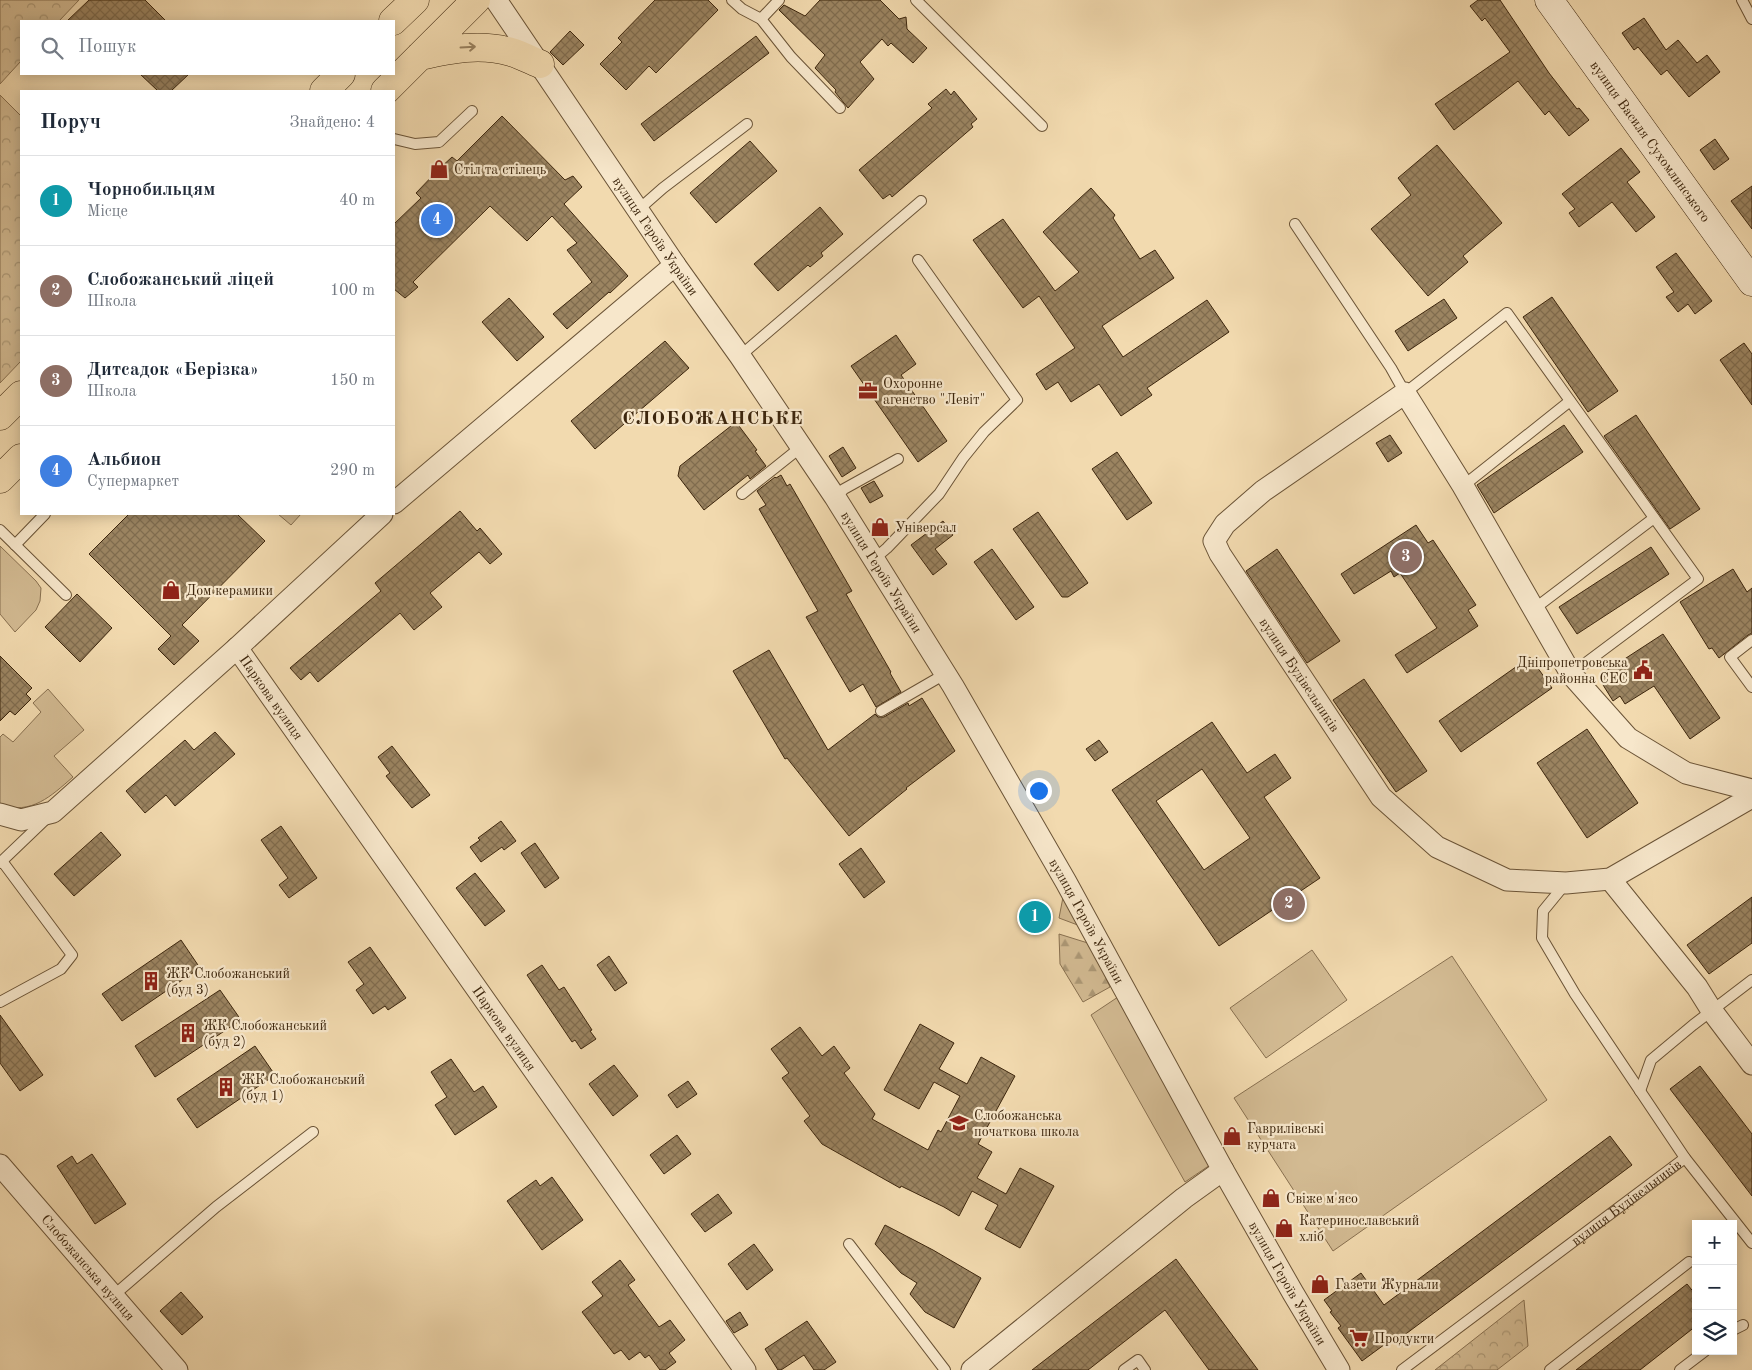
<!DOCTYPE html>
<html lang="uk">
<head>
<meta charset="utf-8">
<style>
	:root { --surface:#fff; --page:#f6f6f7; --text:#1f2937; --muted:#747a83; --line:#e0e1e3; --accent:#ea580c }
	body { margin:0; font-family:"Old Standard TT",serif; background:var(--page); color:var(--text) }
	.controls { position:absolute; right:15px; bottom:15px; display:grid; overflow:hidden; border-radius:0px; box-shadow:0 2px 12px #0003 }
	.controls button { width:45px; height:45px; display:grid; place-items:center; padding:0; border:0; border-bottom:1px solid var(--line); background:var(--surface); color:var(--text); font:25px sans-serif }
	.you { position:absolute; left:1038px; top:790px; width:18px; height:18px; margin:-12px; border:4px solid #fff; border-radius:50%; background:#1a73e8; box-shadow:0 0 0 8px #1a73e833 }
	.badge { display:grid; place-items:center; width:32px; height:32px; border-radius:50%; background:var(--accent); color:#fff; font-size:16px; font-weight:700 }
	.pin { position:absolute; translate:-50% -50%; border:2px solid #fff; box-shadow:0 1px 5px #0006 }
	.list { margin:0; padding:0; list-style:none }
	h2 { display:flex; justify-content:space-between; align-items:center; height:65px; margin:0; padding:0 20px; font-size:21px }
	h2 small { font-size:16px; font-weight:400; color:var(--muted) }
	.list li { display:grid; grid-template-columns:32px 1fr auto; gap:15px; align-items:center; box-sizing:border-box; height:90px; padding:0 20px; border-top:1px solid var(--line) }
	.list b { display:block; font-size:19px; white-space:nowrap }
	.list p { margin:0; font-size:16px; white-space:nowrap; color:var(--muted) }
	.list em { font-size:16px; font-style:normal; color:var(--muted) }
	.icon { flex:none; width:28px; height:28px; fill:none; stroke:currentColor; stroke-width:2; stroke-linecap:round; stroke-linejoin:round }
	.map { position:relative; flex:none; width:1752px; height:1370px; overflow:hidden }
	.search { position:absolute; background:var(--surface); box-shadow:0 2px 12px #0003; left:20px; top:20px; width:375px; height:55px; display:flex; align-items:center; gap:12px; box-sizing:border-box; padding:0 18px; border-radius:0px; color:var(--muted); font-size:19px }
	.panel { position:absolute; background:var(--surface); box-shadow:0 2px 12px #0003; left:20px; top:90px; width:375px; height:425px; border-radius:0px }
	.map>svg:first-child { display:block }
</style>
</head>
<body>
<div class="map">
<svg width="1752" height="1370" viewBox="0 0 1752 1370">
	<defs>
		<pattern id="forest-firs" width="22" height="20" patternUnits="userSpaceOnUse" patternTransform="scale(1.25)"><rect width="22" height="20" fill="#d3bb93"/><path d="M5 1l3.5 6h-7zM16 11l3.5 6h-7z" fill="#ac9876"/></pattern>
		<pattern id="park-crowns" width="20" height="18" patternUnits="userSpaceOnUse" patternTransform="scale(1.25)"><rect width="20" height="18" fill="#d3bb93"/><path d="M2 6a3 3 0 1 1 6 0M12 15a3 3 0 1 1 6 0" fill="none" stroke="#ac9876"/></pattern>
		<pattern id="building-cross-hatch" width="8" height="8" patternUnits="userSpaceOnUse" patternTransform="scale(1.25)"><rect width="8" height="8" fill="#9b8461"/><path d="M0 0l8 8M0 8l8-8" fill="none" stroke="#806c4e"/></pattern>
	</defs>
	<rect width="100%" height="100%" fill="#f2daaf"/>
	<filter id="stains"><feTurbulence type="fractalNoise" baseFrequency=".004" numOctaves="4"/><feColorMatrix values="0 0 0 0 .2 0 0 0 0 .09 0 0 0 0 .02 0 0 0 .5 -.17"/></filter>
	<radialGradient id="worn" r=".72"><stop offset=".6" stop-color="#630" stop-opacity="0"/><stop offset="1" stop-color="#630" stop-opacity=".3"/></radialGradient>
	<path fill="#d3bb93" stroke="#887050" d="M278 514H301L291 525Z
		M0 546 36 581 41 588 40 601 36 610 15 632 0 614Z
		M48 689 84 730 54 756 73 777C51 796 32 815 0 805V737L3 734 13 742 41 712 33 703Z
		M1064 892 1083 927 1059 918Z
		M1312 950 1347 1000 1266 1058 1230 1008Z
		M1452 956 1547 1100 1333 1251 1234 1098Z
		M1118 997 1210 1165 1185 1182 1091 1015Z"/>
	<path fill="url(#forest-firs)" stroke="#887050" d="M1059 934 1091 944 1110 987 1083 1002 1060 964Z"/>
	<path fill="url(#park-crowns)" stroke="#887050" d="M0 0H79L59 21H21V61L0 84Z
		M0 95 21 116V361L0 383Z
		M1524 1300 1528 1346 1497 1370H1435Z"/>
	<path fill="url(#building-cross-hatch)" stroke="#3d260d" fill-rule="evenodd" d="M89 0H145L166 21H67Z
		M655 0H708L718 10 656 73 649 66 626 90 600 64 622 42 618 38Z
		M820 0H880L899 19 906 17 907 29 927 48 913 63 891 43 888 46 882 39 860 62 874 79 848 108 835 92 836 90 815 68 825 55 779 10 784 5 805 16Z
		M1478 0H1500L1549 73 1577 109 1579 108 1589 120 1569 136 1549 111 1545 115 1518 81 1454 130 1435 104 1510 52 1485 18 1482 21 1470 6Z
		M1644 18 1666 50 1678 40 1697 63 1707 55 1720 72 1689 97 1667 70 1661 75 1638 47 1634 50 1622 33Z
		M570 31 584 45 563 65 550 52Z
		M756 36 769 53 654 141 641 124Z
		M140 74H189L171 91H158Z
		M946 89 951 95 954 91 977 119 971 124 973 127 892 197 890 194 883 199 859 170 932 108 928 104Z
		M502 116 565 180 573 176 582 187 564 204 628 276 610 293 609 292 567 329 553 314 592 282 567 250 577 243 552 216 527 241 490 206 413 282 418 287 405 298 394 289V224L421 198 416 193 439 169 452 157 457 161Z
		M1715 139 1729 159 1714 170 1700 150Z
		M750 141 777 171 716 223 690 193Z
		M1437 145 1502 223 1463 256 1468 262 1428 296 1371 229 1411 195 1398 178Z
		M1621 148 1640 172 1627 182 1655 217 1636 232 1612 202 1579 227 1569 213 1575 209 1562 194Z
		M1752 186V229L1731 201Z
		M1091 188 1115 215 1113 218 1140 259 1155 250 1174 278 1102 326 1123 357 1207 300 1229 332 1147 388 1152 395 1121 416 1099 384 1071 402 1058 382 1046 390 1036 374 1075 348 1039 296 1023 308 973 240 1003 219 1055 291 1079 272 1043 232Z
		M820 207 843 234 821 253 823 256 810 267 808 265 778 291 754 264Z
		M1676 253 1712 301 1695 314 1688 304 1678 312 1666 297 1674 292 1656 267Z
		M1552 297 1618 391 1588 412 1523 317Z
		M509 298 544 337 517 361 482 322Z
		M1444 299 1457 318 1408 351 1395 331Z
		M896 335 916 364 901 375 947 441 918 462 851 366Z
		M665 341 689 368 595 449 571 421Z
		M1744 343 1752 354V405L1720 360Z
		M1636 415 1700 509 1670 529 1604 436Z
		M736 422 757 450 755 451 766 466 750 479 748 475 704 510 678 476 680 466Z
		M1564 425 1583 452 1494 513 1477 485Z
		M1390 435 1402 453 1388 462 1376 443Z
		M843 447 856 468 842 477 829 456Z
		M1117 452 1152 503 1127 520 1092 469Z
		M781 475 787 486 790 484 852 591 846 594 891 672 890 673 901 692 876 707 863 684 850 692 806 617 818 611 759 509 766 505 757 491 775 477 776 478Z
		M874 481 883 496 870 503 861 488Z
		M460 511 477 531 480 528 502 554 490 564 479 552 430 593 442 607 414 630 400 613 318 682 310 672 301 680 290 668 381 591 375 583Z
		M1038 512 1088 583 1068 597H1062L1013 529Z
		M129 514H237L265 541 182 625 199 641 174 665 158 649 171 636 89 554Z
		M943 521 953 535 935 549 947 564 933 575 911 545Z
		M1416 525 1428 543 1433 540 1476 605 1468 610 1478 626 1407 673 1395 655 1437 628 1400 573 1394 577 1391 571 1354 594 1341 574Z
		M1651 547 1669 574 1577 634 1559 607Z
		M992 549 1034 607 1016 620 974 562Z
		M1277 549 1340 641 1307 663 1246 571Z
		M1733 569 1747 592 1752 588V633L1748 635 1719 658 1712 648 1709 649 1680 602Z
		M77 594 112 628 80 662 45 627Z
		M1663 634 1720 718 1690 739 1654 686 1625 704 1620 696 1613 701 1600 680 1605 676 1603 673Z
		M769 650 828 750 875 714 878 717H884L908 703 909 706 922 698 955 751 906 788 907 789 849 836 787 758 785 759 733 671Z
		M0 656 32 688 26 694 31 699 15 715 10 711 0 721Z
		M1530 657 1552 688 1461 752 1439 721Z
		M1364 679 1427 771 1396 792 1333 700Z
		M1212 722 1247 773 1275 754 1291 778 1264 797 1320 878 1219 946 1112 790ZM1202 769 1250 838 1204 870 1156 801Z
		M1587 729 1638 803 1587 838 1537 763Z
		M215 732 235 754 175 806 166 795 145 813 126 791 185 740 194 750Z
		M1099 740 1108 752 1095 761 1086 749Z
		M392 746 430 795 412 808 386 776 390 773 378 757Z
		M501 821 516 841 504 850 502 847 481 862 470 847 480 840 478 838Z
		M281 826 317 878 289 898 279 885 288 878 261 840Z
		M101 832 121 855 74 896 54 874Z
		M535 843 559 878 545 888 521 853Z
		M861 848 885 882 864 898 839 864Z
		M475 873 505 911 485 926 456 888Z
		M1752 897V943L1709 974 1687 945Z
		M181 940 200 968 122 1021 102 994Z
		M370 947 406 998 388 1010 385 1006 373 1014 356 990 364 984 348 962Z
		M609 956 627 983 615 991 597 965Z
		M542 965 559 990 564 987 592 1030 590 1031 596 1039 581 1049 575 1040 572 1042 527 975Z
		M220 990 241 1020 155 1077 135 1046Z
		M0 1015 43 1075 20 1091 0 1063Z
		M920 1024 954 1043 939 1069 967 1084 981 1057 1015 1076 978 1144 992 1152 977 1178 1006 1194 1020 1168 1054 1186 1020 1248 985 1229 998 1205 972 1191 959 1216 944 1207 901 1186 900 1188 822 1144 804 1121 810 1116 782 1078 789 1073 771 1049 800 1027 822 1056 834 1046 850 1068 844 1073 875 1114 872 1119 928 1150 938 1130 941 1132 960 1096 934 1082 919 1109 884 1090Z
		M255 1046 275 1075 197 1128 177 1099Z
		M451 1059 474 1092 483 1086 497 1107 455 1135 435 1105 447 1097 431 1072Z
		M614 1065 638 1096 613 1116 589 1084Z
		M1700 1066 1752 1134V1196L1670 1089Z
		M688 1081 697 1094 677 1108 668 1095Z
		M677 1135 691 1154 664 1174 650 1155Z
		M1610 1136 1632 1165 1395 1342 1392 1339 1362 1361 1338 1328 1341 1326 1330 1312 1332 1311 1324 1300 1361 1273 1384 1305Z
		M92 1154 126 1204 95 1224 57 1166 72 1156 77 1164Z
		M552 1177 583 1220 542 1250 507 1201 536 1180 540 1186Z
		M718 1194 732 1213 705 1232 691 1214Z
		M885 1225 933 1250 981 1278 954 1328 925 1312 910 1294 917 1283 901 1273 875 1244Z
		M754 1244 773 1270 747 1290 728 1264Z
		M1176 1259 1258 1370H1209L1165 1310 1088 1370H1032Z
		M620 1260 635 1280 628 1285 659 1327 670 1320 685 1340 669 1353 676 1362 665 1370H660L649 1355 645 1358 640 1352 629 1360 621 1350 614 1354 582 1312 603 1296 592 1282Z
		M1687 1284 1696 1295V1326L1640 1370H1576Z
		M181 1292 203 1317 182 1335 160 1311Z
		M740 1312 748 1325 734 1333 726 1321Z
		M807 1321 836 1362 824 1370H814L804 1355 781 1370H778L765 1349Z"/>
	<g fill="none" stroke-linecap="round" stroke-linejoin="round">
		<g stroke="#6a5336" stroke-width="12">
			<g id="lane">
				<path d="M732 0 742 9 761 19 791 57 840 108"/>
				<path d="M916 0 1042 126"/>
				<path d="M1742 0 1752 19"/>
				<path d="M761 19 779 0"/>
				<path d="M394 139 415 144 439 142 472 111"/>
				<path d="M638 210 663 188 747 124"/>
				<path d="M1295 224 1391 368 1405 393 1507 313 1698 579 1571 674"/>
				<path d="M740 356 921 201"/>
				<path d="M1463 486 1570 401"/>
				<path d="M742 494 801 447"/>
				<path d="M835 497 844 489 898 459"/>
				<path d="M0 530 66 595"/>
				<path d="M15 545 45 514"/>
				<path d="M873 560 887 548 939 494 963 458 984 432 1017 400 918 260"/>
				<path d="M1534 609 1654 518"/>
				<path d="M1752 640 1730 657 1752 687"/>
				<path d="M881 711 945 674"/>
				<path d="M0 863 47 818"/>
				<path d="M1566 883 1543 911 1542 938 1575 994 1685 1158 1752 1243"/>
				<path d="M0 1002 61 969 72 955 2 861"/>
				<path d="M1640 1091 1651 1060 1693 1025 1752 980"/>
				<path d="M849 1244 945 1370"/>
				<path d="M113 1296 216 1207 313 1132"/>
				<path d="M1733 1330 1743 1325"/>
				<path d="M1124 1370 1138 1360 1145 1370"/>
				<path id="s1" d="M1402 1370 1685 1158"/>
				<path d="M1550 1370 1689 1262"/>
				<path d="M1680 1370 1705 1351"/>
			</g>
		</g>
		<g stroke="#6a5336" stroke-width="23">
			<g id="street">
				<path id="s2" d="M496 0 675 265 740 356 835 497 953 686 1066 882 1223 1170 1293 1293 1339 1370"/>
				<path d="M394 503 675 265"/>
				<path id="s3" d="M237 648 745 1370"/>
				<path id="s4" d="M1752 790 1686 773 1628 738 1571 674 1463 486 1405 393 1263 491 1225 524 1214 541 1220 554 1381 797 1437 847 1507 880 1566 883 1610 879 1752 797"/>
				<path d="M0 814 21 820 53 812 237 648 382 514"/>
				<path d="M1610 879 1697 987 1712 1011 1752 1064"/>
				<path id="s5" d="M0 1165 177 1370"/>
				<path d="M972 1370 1184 1198 1223 1170"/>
			</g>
		</g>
		<g stroke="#3d260d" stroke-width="29">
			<g id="secondary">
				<path id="s6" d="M1549 0 1752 282"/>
			</g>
		</g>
		<g stroke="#3d260d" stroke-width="29">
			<path id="primary" d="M393 21 415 0
				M420 56C451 49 480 43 511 52 521 55 530 60 540 64
				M324 91 341 74
				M385 91 476 0
				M0 416 21 395
				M0 479 21 458"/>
		</g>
		<use href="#lane" stroke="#f7e7cb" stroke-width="10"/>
		<use href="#street" stroke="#f7e7cb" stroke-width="21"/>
		<use href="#secondary" stroke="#f7e7cb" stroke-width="28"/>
		<use href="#primary" stroke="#f2daaf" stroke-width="28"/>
	</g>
	<defs><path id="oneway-shaft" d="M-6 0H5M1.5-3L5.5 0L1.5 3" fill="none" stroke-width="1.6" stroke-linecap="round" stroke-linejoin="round" transform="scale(1.25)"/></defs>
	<use stroke="#98805e" href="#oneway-shaft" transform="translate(468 47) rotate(-3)"/>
	<defs>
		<g id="shop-bare" transform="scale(1.5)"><path d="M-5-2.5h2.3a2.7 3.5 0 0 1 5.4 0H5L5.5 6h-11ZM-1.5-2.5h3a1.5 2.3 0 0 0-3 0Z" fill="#8f2418" stroke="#f7e7cb" stroke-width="2.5" paint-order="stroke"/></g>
		<g id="office-bare" transform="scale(1.5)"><path d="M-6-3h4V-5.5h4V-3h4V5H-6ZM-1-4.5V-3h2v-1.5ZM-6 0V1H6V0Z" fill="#8f2418" stroke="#f7e7cb" stroke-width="2.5" paint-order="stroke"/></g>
		<g id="civic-bare" transform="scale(1.5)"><path d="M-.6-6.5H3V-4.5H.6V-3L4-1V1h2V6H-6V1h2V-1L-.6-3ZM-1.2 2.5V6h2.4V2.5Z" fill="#8f2418" stroke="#f7e7cb" stroke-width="2.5" paint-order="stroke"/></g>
		<g id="building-bare" transform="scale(1.5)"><path d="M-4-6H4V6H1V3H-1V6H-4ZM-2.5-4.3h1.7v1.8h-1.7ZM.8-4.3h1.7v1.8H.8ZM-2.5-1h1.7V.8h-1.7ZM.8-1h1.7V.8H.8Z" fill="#8f2418" stroke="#f7e7cb" stroke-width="2.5" paint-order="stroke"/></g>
		<g id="school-bare" transform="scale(1.5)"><path d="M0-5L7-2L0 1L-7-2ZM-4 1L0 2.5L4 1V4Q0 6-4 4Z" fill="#8f2418" stroke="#f7e7cb" stroke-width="2.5" paint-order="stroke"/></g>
		<g id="supermarket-bare" transform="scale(1.5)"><path d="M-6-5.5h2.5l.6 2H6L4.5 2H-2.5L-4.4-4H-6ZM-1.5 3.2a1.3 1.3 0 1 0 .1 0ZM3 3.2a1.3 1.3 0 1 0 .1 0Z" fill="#8f2418" stroke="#f7e7cb" stroke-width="2.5" paint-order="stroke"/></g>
	</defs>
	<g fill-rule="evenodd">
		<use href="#shop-bare" x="439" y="169"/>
		<use href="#office-bare" x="868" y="391"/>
		<use href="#shop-bare" x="880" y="527"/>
		<use href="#shop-bare" x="171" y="590"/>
		<use href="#civic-bare" x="1643" y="670"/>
		<use href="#building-bare" x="151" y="981"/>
		<use href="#building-bare" x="188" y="1033"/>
		<use href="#building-bare" x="226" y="1087"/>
		<use href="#school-bare" x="959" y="1123"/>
		<use href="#shop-bare" x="1232" y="1136"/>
		<use href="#shop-bare" x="1271" y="1198"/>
		<use href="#shop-bare" x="1284" y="1228"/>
		<use href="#shop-bare" x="1320" y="1284"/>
		<use href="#supermarket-bare" x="1359" y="1338"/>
	</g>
	<g text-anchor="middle" stroke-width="4.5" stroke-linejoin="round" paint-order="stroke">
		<g font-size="14" fill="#3d260d" stroke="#f7e7cb">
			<text dy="5" stroke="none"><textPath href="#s6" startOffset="174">вулиця Василя Сухомлинського</textPath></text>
			<text dy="5" stroke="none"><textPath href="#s2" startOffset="285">вулиця Героїв України</textPath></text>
			<text dy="5" stroke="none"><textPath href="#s2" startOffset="690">вулиця Героїв України</textPath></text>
			<text dy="5" stroke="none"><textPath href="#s4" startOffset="950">вулиця Будівельників</textPath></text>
			<text dy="5" stroke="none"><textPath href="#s3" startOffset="60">Паркова вулиця</textPath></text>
			<text dy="5" stroke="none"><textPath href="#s2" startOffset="1095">вулиця Героїв України</textPath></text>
			<text dy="5" stroke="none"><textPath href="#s3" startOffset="465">Паркова вулиця</textPath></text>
			<text dy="5" stroke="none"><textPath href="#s1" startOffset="280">вулиця Будівельників</textPath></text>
			<text dy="5" stroke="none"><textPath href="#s5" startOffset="135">Слобожанська вулиця</textPath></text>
			<text dy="5" stroke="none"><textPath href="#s2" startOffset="1509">вулиця Героїв України</textPath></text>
		</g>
		<g font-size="14" fill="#3d260d" stroke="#f7e7cb" text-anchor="start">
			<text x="454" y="174">Стіл та стілець</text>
			<text x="883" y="388">Охоронне<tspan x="883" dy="16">агенство "Левіт"</tspan></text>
			<text x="895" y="532">Універсал</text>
			<text x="186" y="595">Дом керамики</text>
			<text x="1628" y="667" text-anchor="end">Дніпропетровська<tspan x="1628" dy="16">районна СЕС</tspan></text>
			<text x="166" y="978">ЖК Слобожанський<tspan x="166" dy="16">(буд 3)</tspan></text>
			<text x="203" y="1030">ЖК Слобожанський<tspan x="203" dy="16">(буд 2)</tspan></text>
			<text x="241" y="1084">ЖК Слобожанський<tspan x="241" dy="16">(буд 1)</tspan></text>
			<text x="974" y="1120">Cлобожанська<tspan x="974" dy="16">початкова школа</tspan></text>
			<text x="1247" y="1133">Гаврилівські<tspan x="1247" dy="16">курчата</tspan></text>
			<text x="1286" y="1203">Свіже м'ясо</text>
			<text x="1299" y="1225">Катеринославський<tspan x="1299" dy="16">хліб</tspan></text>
			<text x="1335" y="1289">Газети Журнали</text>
			<text x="1374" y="1343">Продукти</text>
		</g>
		<g font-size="19" font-weight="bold" letter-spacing="1" fill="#3d260d" stroke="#f7e7cb">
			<text x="713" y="424">СЛОБОЖАНСЬКЕ</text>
		</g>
	</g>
	<rect width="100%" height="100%" filter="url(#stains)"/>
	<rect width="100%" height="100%" fill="url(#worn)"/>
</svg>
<div class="controls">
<button>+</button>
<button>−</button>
<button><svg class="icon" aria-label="layers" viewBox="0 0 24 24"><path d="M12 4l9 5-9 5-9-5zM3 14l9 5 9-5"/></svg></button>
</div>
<div class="you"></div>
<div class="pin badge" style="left:1035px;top:917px;background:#0f9aa8">1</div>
<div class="pin badge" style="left:1289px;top:904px;background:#8d6e63">2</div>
<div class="pin badge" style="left:1406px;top:557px;background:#8d6e63">3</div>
<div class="pin badge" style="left:437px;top:220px;background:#3f7fe0">4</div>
<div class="search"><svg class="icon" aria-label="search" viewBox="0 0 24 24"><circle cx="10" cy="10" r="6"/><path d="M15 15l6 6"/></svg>Пошук</div>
<section class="panel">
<h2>Поруч<small>Знайдено: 4</small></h2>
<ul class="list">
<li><span class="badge" style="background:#0f9aa8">1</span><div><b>Чорнобильцям</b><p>Місце</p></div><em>40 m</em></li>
<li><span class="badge" style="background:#8d6e63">2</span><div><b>Слобожанський ліцей</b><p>Школа</p></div><em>100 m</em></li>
<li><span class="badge" style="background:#8d6e63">3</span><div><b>Дитсадок «Берізка»</b><p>Школа</p></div><em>150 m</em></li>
<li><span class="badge" style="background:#3f7fe0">4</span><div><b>Альбион</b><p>Супермаркет</p></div><em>290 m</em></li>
</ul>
</section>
</div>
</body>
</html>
